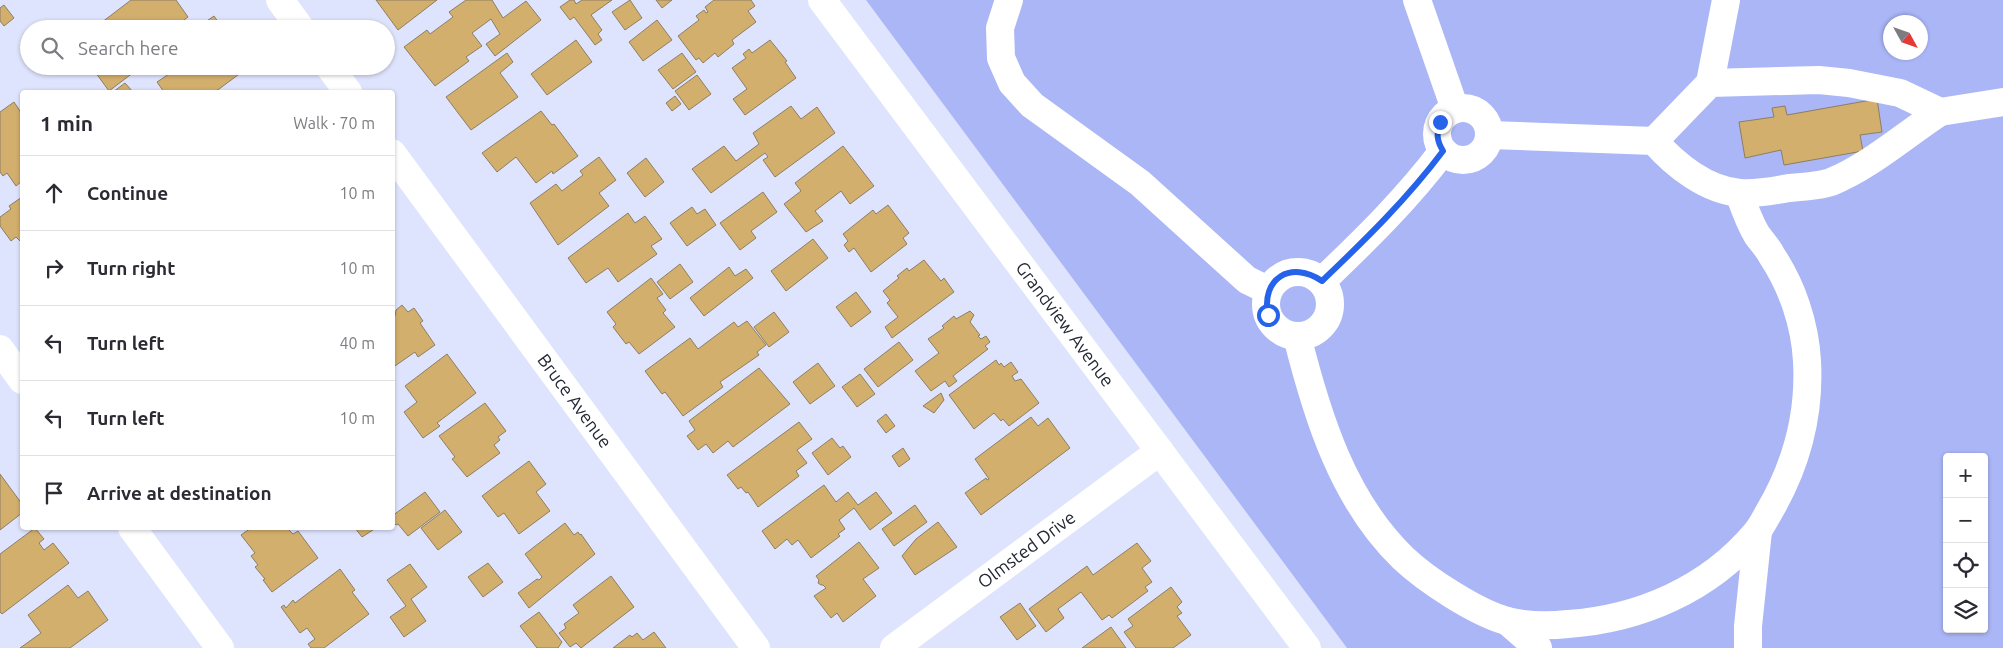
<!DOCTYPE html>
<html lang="en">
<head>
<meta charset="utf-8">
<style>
	:root { --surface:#fff; --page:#f2f2f3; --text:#2b2b33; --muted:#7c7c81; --line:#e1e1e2 }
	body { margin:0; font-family:Ubuntu,sans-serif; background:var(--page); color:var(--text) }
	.controls { position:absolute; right:15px; bottom:15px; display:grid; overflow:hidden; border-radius:5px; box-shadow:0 1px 4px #0004 }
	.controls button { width:45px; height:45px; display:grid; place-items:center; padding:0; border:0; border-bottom:1px solid var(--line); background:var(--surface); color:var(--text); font:25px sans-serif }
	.compass { position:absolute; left:1883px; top:15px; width:45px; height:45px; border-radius:50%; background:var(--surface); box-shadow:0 1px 4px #0004; rotate:130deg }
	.stop { position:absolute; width:15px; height:15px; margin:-11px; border:4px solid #2563eb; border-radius:50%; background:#fff }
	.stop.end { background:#2563eb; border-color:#fff; box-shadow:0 1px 5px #0008 }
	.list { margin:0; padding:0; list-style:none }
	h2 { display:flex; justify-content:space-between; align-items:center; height:65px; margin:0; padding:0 20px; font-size:21px }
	h2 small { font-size:16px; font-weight:400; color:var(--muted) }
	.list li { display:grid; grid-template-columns:32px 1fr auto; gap:15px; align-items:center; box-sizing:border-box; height:75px; padding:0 20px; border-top:1px solid var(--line) }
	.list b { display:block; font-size:19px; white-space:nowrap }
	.list em { font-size:16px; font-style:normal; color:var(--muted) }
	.icon { flex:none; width:28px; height:28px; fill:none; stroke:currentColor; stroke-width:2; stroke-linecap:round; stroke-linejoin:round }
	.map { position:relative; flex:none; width:2003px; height:648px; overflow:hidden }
	.search { position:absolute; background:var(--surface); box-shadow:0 1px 4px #0004; left:20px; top:20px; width:375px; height:55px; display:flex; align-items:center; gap:12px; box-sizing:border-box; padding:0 18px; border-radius:28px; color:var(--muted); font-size:19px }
	.panel { position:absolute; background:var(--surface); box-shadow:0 1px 4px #0004; left:20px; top:90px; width:375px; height:440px; border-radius:5px }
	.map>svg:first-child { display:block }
</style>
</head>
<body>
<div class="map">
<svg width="2003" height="648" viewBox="0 0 2003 648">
	<rect width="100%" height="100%" fill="#dfe4fe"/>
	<path fill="#aab6f6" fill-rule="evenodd" d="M866 0H2003V648H1347ZM1890 22H1920V52H1890ZM1947 457H1984V629H1947Z"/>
	<path fill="#d3af6d" stroke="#8d7e62" d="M131 0H176L188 17 172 29H93Z
		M376 0H437L398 30Z
		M466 0H492L503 18 526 1 541 20 495 56 486 44 500 34 491 19 472 33 482 46 466 57 469 61 435 86 404 47 427 30 430 34 453 17 449 12Z
		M570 0H574L576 4 582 0H612L591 15 602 30 598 34 602 40 595 45 574 17 570 20 560 7Z
		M630 0 642 18 625 30 612 12Z
		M656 0H672L662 8Z
		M714 0H751L755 6 748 11 756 22 732 40 734 44 718 57 715 53 703 63 699 58 696 60 678 36 699 20 696 16 704 10 706 13 708 12 705 7Z
		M4 5 14 18 4 26 0 21V8Z
		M214 16 223 29H199L198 27Z
		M657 20 672 40 643 61 629 42Z
		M576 40 592 62 547 95 531 74Z
		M770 40 787 61 785 62 796 78 745 115 733 99 747 89 732 68 746 58 743 54 749 49 752 53Z
		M507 53 513 62 500 73 518 97 471 130 446 97Z
		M682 53 696 72 673 89 658 70Z
		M97 66H136L138 69 109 91 93 69Z
		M172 66H250L215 92H164L157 82 172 72 170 68Z
		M697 75 711 94 689 110 675 91Z
		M125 83 133 92H113Z
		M675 96 681 104 672 111 666 103Z
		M1877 99 1882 132 1860 135 1863 151 1784 165 1781 150 1745 158 1739 122 1774 117 1772 108 1785 106 1787 115Z
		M14 102 22 114V181L16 186 7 173 3 176 0 172V112Z
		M791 106 801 119 817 107 835 133 775 177 763 160 768 157 765 153 711 193 692 169 724 146 736 161 759 144 753 133Z
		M541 111 552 125 554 124 578 156 553 174 552 171 536 183 516 157 497 172 482 153Z
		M843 146 874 186 850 204 841 191 815 211 823 221 806 232 784 204 801 191 795 183Z
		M599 157 616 180 599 193 609 206 558 245 530 203 556 184 562 191 583 175 580 171Z
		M646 158 664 182 645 197 627 173Z
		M763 192 777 212 751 231 756 238 740 250 720 223Z
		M22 197V241H20L16 237 11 241 0 226V217L11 209 9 206Z
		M888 205 909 233 903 238 907 244 871 272 854 248 849 252 844 245 848 241 843 234 873 210 876 214Z
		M692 207 697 214 705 209 716 225 687 246 670 223Z
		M628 213 635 223 645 216 662 239 651 246 657 254 618 282 608 268 586 283 568 258Z
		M813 239 828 258 786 291 771 271Z
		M924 260 941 281 944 278 954 292 892 338 885 327 898 317 887 303 890 300 883 291 899 278 897 276 907 268 909 271Z
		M680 264 693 282 670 299 657 282Z
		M729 267 735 276 746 269 753 278 704 316 690 298Z
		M651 278 663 294 657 298 666 310 663 313 675 327 639 354 629 342 626 344 613 327 616 324 607 312Z
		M856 292 871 312 851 327 836 307Z
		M402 305 408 312 414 308 423 321 420 323 435 345 418 357 415 352 392 368V317L395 316 396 310Z
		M970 311 974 315 970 322 980 335 978 336 981 339 986 336 990 342 985 346 988 349 953 376 957 381 949 387 945 381 931 391 915 371 939 353 928 339 944 328 942 326 954 316 956 319Z
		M774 312 789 332 769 347 754 327Z
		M747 321 766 345 757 352 759 355 720 382 723 387 683 416 665 392 662 394 645 371 690 338 698 349 734 322 738 327Z
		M899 342 913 360 878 387 864 369Z
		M447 354 476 393 437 423 440 426 423 438 404 412 417 402 405 386Z
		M996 360 999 365 1001 363 1004 367 1011 362 1018 372 1012 376 1015 381 1021 379 1039 403 1009 426 1003 419 1001 421 994 413 974 429 949 395Z
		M818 363 835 386 810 404 793 382Z
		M759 368 790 404 733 447 728 441 713 453 706 444 698 450 687 436 695 430 689 421Z
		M860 374 875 394 857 407 842 387Z
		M941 393 944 400 934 413 923 406Z
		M485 403 506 431 498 437 500 440 494 445 500 453 467 477 452 459 455 457 439 436Z
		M886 414 895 426 886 433 877 421Z
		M1031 417 1038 426 1048 418 1070 448 981 515 965 493 986 478 987 480 989 479 975 459Z
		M799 422 812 439 797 450 807 463 796 471 799 476 758 507 748 492 746 493 741 487 738 489 727 475Z
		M832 438 840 448 843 446 851 457 828 475 812 453Z
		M903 448 910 459 899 467 892 456Z
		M529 461 546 484 536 492 550 511 519 534 504 513 498 517 482 496Z
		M0 474 22 504V513L0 530Z
		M824 485 836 502 848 492 858 505 876 492 892 513 870 530 854 508 839 520 845 529 838 534 840 536 811 558 798 540 792 545 787 539 775 549 762 531Z
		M425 492 440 512 408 536 398 524 396 525 392 521V516Z
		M915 505 927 522 894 546 882 529Z
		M445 510 462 532 438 550 421 528Z
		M938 522 957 547 915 575 902 556 916 539Z
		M565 523 574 535 578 532 580 535 581 534 595 554 529 608 518 593 537 579 539 580 542 577 525 554Z
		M35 528 44 539 39 543 44 550 53 543 69 563 2 614 0 612V554Z
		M251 528H291L289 530 293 534 298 531 318 558 272 592 263 580 265 579 255 567 258 565 251 556 255 553 241 535Z
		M355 528H376L362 537Z
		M859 542 879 568 863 579 876 596 843 622 837 613 831 618 814 596 826 588 823 585H821L818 583 819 580 816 576Z
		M1137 543 1151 561 1142 568 1152 582 1145 587 1148 591 1112 618 1109 615 1102 620 1081 592 1058 609 1064 618 1046 632 1029 609 1087 566 1093 575Z
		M488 563 503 582 483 597 468 577Z
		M410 564 427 587 411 599 426 621 404 637 390 617 406 606 387 580Z
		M340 569 355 590 352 592 369 614 324 648H311L308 644 315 639 307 628 300 633 281 607 284 605 286 608 293 600 295 603Z
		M611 576 634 607 581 648 576 643 570 647 559 633 566 628 564 624 579 613 573 605Z
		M68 585 78 598 88 591 108 620 70 648H20L41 633 28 615Z
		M1171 587 1182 602 1177 607 1182 613 1177 616 1191 635 1173 648H1136L1124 632 1133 626 1128 619Z
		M1020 603 1036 626 1017 640 1000 617Z
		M539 612 562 642 558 648H537L520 626Z
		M1111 627 1126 648H1082Z
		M654 632 666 648H613L630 635 632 637 637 633 643 640Z"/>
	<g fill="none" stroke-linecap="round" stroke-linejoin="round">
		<g stroke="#fff" stroke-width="28">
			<path d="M280 0 301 29"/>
			<path id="s1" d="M822 0 1307 648"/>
			<path d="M1009 0 1000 28 1001 58 1012 83 1032 105 1140 183 1247 280 1268 290"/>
			<path d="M1417 0 1455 109"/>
			<path d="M329 66 348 92"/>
			<path d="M1710 83 1726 0"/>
			<circle cx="1463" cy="134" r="26"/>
			<path d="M1490 135 1654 141 1710 83 1819 80 1849 83 1900 93 1940 112 2003 102"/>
			<path d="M1654 141C1675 165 1706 190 1740 193 1756 194 1773 191 1789 188 1802 187 1819 186 1831 182 1870 166 1905 135 1940 112"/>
			<path id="s2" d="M392 153 756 648"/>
			<circle cx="1298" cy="304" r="32"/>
			<path d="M1322 281C1365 240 1407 199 1443 151"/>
			<path d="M1297 336C1317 416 1343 500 1403 558 1426 580 1477 613 1507 621 1527 626 1549 626 1568 624 1640 619 1709 589 1756 533 1761 527 1765 519 1769 512 1796 466 1810 414 1807 361 1805 324 1792 286 1772 256 1768 248 1762 242 1757 235 1749 222 1744 207 1739 193"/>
			<path d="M0 349 22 380"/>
			<path d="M132 528 220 648"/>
			<path d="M1507 621 1538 648"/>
			<path id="s3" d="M894 648 1160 451"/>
			<path d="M1748 648V626L1758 531"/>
		</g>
	</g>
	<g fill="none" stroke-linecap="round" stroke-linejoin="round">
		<path stroke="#2563eb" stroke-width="6" d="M1268 315C1261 278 1291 260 1322 281 1365 240 1407 199 1443 151 1437 141 1436 134 1440 122"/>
	</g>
	<g text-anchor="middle" stroke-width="4" stroke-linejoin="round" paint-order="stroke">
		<g font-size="18" fill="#242732" stroke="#dfe4fe">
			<text dy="6" stroke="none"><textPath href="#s1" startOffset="405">Grandview Avenue</textPath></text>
			<text dy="6" stroke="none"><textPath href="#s2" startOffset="308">Bruce Avenue</textPath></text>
			<text dy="6" stroke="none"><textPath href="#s3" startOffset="165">Olmsted Drive</textPath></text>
		</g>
	</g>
</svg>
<div class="controls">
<button>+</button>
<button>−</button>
<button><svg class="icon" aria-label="locate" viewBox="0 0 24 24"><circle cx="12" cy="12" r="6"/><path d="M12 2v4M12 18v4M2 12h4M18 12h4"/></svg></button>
<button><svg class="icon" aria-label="layers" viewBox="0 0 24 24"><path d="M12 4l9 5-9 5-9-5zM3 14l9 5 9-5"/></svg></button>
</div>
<svg class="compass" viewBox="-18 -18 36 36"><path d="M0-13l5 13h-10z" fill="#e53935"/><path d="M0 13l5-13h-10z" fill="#7c7c81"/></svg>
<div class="stop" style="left:1268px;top:315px"></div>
<div class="stop end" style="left:1440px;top:122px"></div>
<div class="search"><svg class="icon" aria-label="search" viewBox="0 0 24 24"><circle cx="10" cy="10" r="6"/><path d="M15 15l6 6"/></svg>Search here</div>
<section class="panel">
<h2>1 min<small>Walk · 70 m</small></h2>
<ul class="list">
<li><svg class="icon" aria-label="ahead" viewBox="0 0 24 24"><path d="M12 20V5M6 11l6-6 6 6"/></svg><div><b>Continue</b></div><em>10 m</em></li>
<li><svg class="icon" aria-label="right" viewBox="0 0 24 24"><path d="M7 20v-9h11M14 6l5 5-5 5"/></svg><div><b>Turn right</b></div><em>10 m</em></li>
<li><svg class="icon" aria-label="left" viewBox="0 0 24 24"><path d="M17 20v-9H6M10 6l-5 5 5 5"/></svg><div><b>Turn left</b></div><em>40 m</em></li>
<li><svg class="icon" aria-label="left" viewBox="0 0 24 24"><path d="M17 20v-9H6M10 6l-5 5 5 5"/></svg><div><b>Turn left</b></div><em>10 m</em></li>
<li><svg class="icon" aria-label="arrive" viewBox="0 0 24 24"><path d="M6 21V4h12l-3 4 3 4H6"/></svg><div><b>Arrive at destination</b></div></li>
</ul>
</section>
</div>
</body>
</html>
